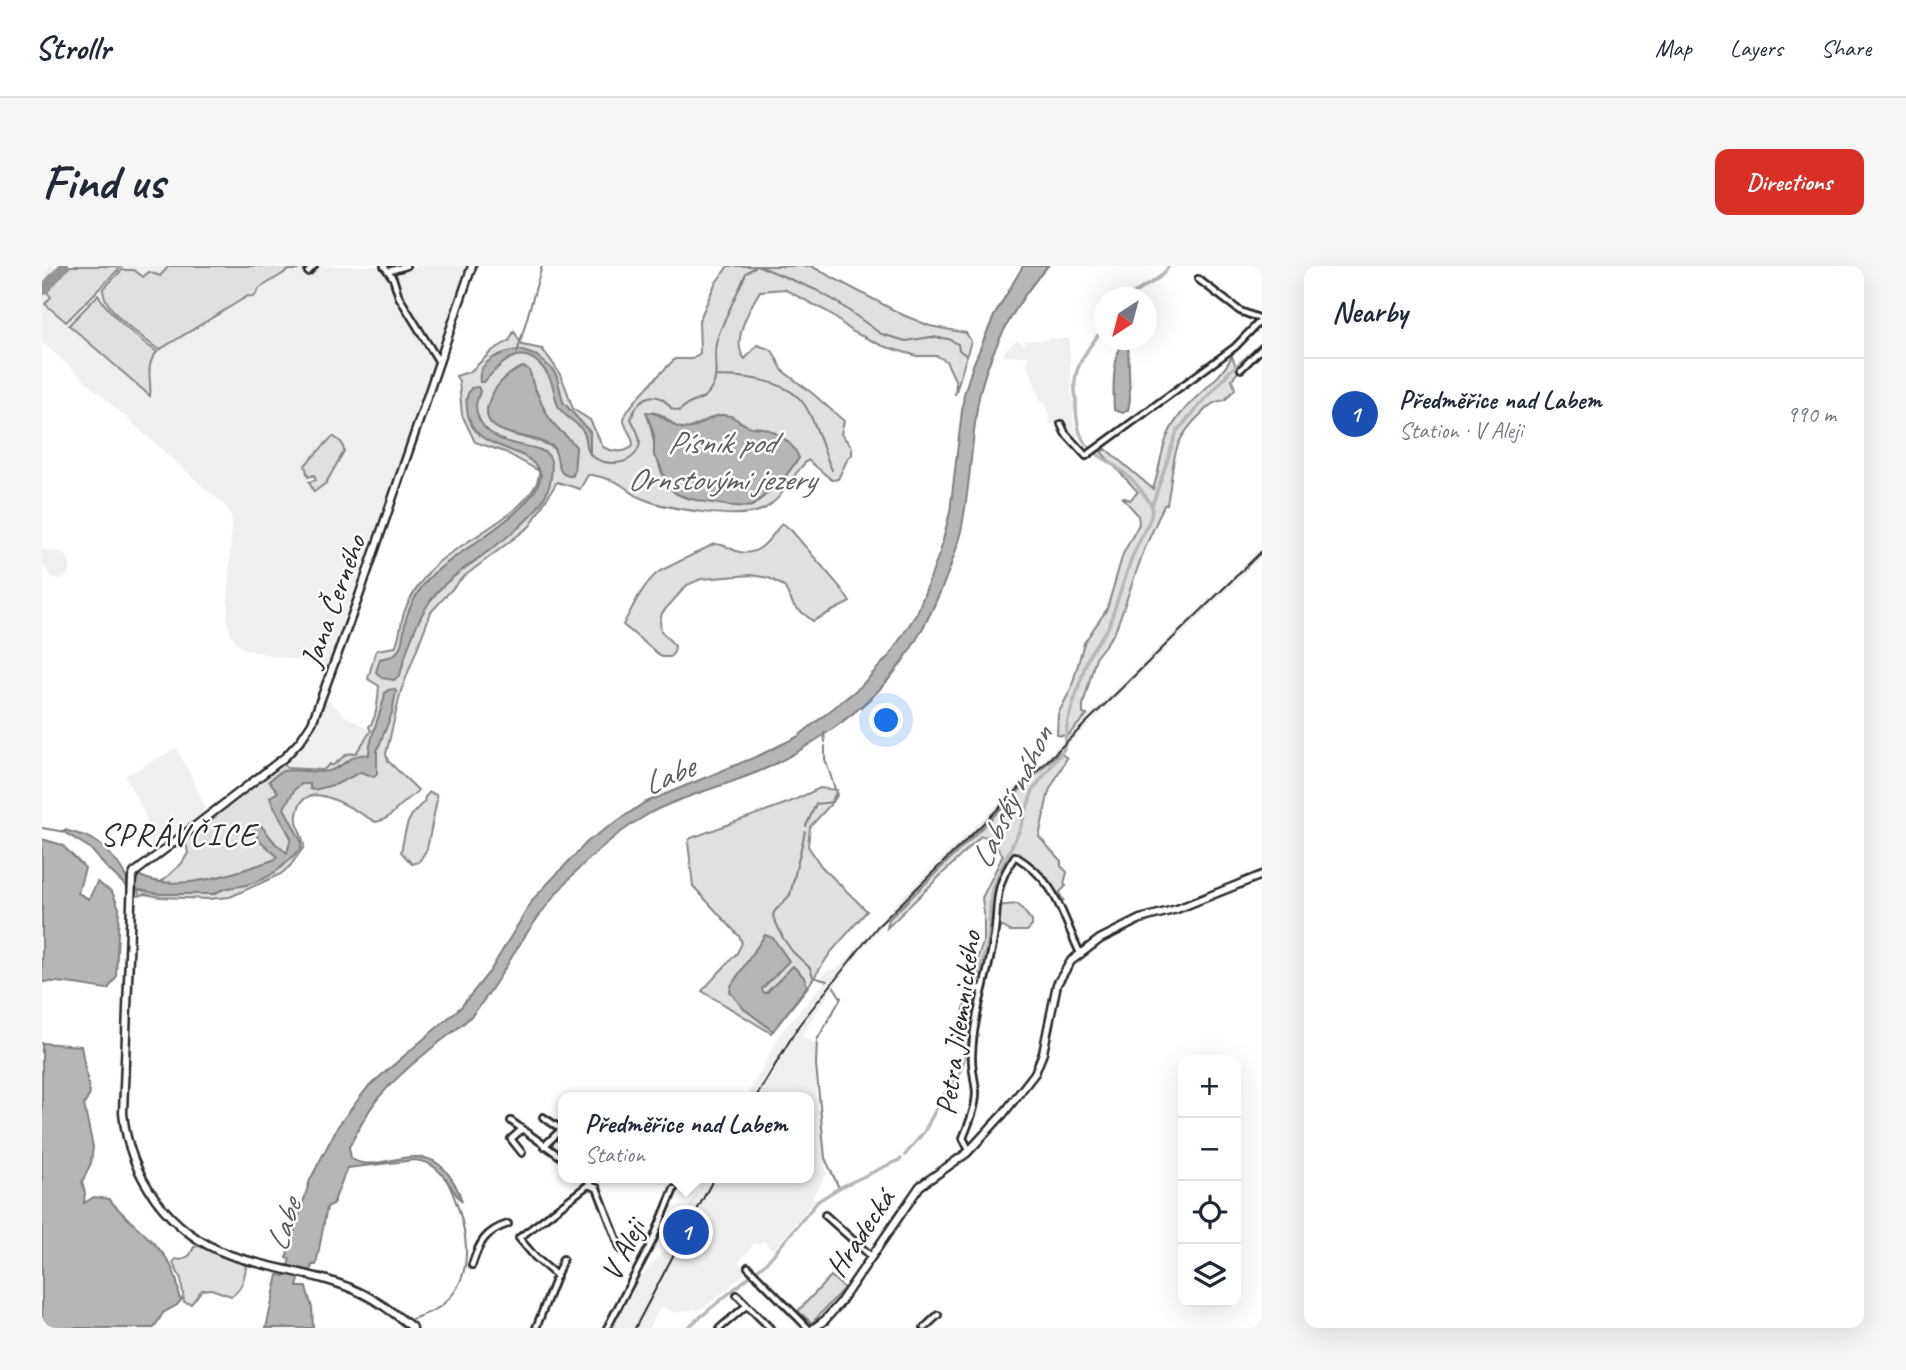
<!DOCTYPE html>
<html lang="en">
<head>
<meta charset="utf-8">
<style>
	:root { --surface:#fff; --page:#f6f6f7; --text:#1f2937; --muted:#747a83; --line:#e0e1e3; --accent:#d93025 }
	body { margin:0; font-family:Caveat,sans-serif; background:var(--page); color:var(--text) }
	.controls { position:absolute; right:21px; bottom:21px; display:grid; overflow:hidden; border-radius:14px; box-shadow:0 7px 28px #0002 }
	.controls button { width:63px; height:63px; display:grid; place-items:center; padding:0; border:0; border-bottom:2px solid var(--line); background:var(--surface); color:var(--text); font:35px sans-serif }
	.compass { position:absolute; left:1052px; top:21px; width:63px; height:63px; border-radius:50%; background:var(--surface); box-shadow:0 7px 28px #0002; rotate:216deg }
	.you { position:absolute; left:845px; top:455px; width:24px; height:24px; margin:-18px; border:5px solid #fff; border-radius:50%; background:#1a73e8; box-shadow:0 0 0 10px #1a73e833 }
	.badge { display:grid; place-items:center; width:46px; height:46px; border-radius:50%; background:var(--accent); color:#fff; font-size:23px; font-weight:700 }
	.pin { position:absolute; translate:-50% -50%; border:4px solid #fff; box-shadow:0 2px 7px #0006 }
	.popup { position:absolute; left:516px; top:826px; width:256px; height:91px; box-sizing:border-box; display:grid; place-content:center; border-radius:14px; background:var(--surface); filter:drop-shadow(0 2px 5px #0005); font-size:23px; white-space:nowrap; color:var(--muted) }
	.popup b { font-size:26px; color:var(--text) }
	.popup::after { content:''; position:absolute; left:50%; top:100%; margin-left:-14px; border:14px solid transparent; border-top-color:var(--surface) }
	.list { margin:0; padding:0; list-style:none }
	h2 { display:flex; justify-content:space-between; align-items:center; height:91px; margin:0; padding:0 28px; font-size:30px }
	h2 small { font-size:23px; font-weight:400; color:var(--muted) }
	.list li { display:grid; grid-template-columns:46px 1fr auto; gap:21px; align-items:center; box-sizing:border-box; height:112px; padding:0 28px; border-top:2px solid var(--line) }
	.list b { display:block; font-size:26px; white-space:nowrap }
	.list p { margin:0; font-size:23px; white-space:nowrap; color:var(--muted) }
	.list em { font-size:23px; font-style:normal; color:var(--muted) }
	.icon { flex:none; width:38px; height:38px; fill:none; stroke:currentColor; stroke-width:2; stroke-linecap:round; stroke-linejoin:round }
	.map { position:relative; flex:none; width:1220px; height:1062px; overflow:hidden; border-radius:14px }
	header { display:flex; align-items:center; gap:42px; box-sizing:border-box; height:98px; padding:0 35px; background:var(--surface); border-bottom:2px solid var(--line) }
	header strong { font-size:33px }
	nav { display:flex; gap:38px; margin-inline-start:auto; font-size:24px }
	.intro { display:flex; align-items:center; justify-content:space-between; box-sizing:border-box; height:168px; padding:0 42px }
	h1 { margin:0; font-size:49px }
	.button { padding:18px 32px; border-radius:14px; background:var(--accent); color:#fff; font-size:24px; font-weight:700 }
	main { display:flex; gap:42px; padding:0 42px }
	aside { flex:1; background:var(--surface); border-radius:14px; box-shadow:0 7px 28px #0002 }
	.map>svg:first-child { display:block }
</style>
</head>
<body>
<header>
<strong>Strollr</strong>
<nav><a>Map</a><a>Layers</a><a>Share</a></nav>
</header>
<div class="intro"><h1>Find us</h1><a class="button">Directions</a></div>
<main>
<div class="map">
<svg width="1220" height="1062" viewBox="0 0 1220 1062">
	<rect width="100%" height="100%" fill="#fff"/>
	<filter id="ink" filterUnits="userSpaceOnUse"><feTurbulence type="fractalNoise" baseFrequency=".0143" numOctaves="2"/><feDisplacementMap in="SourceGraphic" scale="14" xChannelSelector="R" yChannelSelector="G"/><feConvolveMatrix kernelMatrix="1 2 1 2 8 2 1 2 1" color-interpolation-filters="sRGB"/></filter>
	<g filter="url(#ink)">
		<path fill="#efefef" d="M0 0H425L393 89 389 92 392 98 285 400 204 384 195 378 189 368 185 355 190 251 185 242 2 78 0 79Z
			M1027 72 1030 133H1035L1036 144 1031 145 1032 160 1037 170 1027 175 1019 163 1018 157 1008 159 1007 150 1002 136H999L986 99V90H961L964 83 975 74 983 79V75Z
			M1220 281V290L847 653 820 683 786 729 759 770 774 778V827L785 907 770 932 772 934 732 983 727 981 722 974 718 978H712L696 997 699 1000 707 994 710 1002 662 1042 660 1041 655 1045 652 1043 633 1047 619 1040 607 1062H568L595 1016 624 982 662 912H766V831H704L741 764 782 717 778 713 785 705 797 702 851 640Z
			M0 284 20 286 27 294 29 300 25 309 20 313 12 312 7 308 0 298Z
			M283 432 304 450 329 465 313 488H305L290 500 281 504 245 502 241 497 253 487 270 464Z
			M135 482 166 546 123 579 115 578 109 581 103 570 104 555 101 544 83 510Z"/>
		<path fill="#e0e0e0" stroke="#868686" stroke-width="2" fill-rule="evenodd" d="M28 0H80L24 56 3 38 9 31 5 26Z
			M127 0H258L256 4H247L218 22 212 31 206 30 117 84C100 71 62 46 61 23L80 4H92L101 11 107 6 118 10Z
			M686 0H769L861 49 888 60 924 67 929 75 913 129 914 116 904 95 895 90H875L841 80 811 66 786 46 742 23 718 25C708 41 688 77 703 93L715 79 730 84 741 105 770 127 802 155 799 168 810 181V189L806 192 796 213 790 214 766 194C750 208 742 232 722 243 699 255 623 243 599 232 592 229 587 224 581 220 573 214 560 211 550 209H546L538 223 515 216 488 260 420 312 389 346 359 425 344 488 346 495 376 524C372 529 368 531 363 536 352 544 348 554 334 556 315 547 261 505 255 549 253 560 262 570 262 581L248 600 239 608 188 631 167 633 118 631 103 628 97 630 95 615 118 617 140 597 146 587 143 572 241 497 245 502 281 504 288 498 290 500 305 488 314 487 329 465 327 461C335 452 336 433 337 420L326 413 333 387 335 384 353 381C358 371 358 362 361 350 364 337 382 310 392 300 415 277 499 241 497 205L463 186 433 176 420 149 417 115 414 110 429 105 451 84 467 75 472 65 480 79 500 83C519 106 522 115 531 143L548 154 561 181C571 186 582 188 591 180 592 170 583 164 582 154 582 142 624 102 633 93H650L658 87 657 55 673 18ZM475 103C498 114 497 145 514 162 521 169 528 173 534 181L531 209C526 202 514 183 508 180 489 168 434 172 447 136 452 122 463 111 475 103ZM610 146 620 149 635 161 646 163 673 150H689L707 161 719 162 757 192 739 216 710 240C695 242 681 238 666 235 657 234 647 233 639 230 614 221 614 173 606 152Z
			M56 29C72 53 91 69 115 86 102 100 110 114 108 130L27 59Z
			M1190 90 1196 106 1190 113 1193 123 1183 134C1173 135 1167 139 1160 147 1125 180 1134 196 1125 238L1122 239 1102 284 1073 366 1054 391 1041 439V448L1045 449 1025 470 1015 469 1016 448 1029 423 1042 377 1065 343 1081 288 1097 258 1096 249 1080 231 1088 234 1096 226 1059 186 1064 183 1111 223C1122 190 1117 173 1143 143 1159 124 1179 113 1190 90Z
			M291 170 300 177 302 185 284 217 272 226 267 216 274 214 272 209 266 211 263 199Z
			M740 257 749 264 798 321 808 336 771 355 752 340 742 320 727 312 709 309 659 313 645 319 620 347 618 355 619 365 633 380 632 386 628 391H620L581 359C590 342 602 316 618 305L672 278C680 278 686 281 694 285 717 293 728 272 740 257Z
			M1017 486 1025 492 1007 525 997 571 1019 595V600L1025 606 1022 618 1024 620 1017 627 1022 635 989 598 973 588C959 599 953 622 953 640L976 638 990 655V660L985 665H968L958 659 933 762 919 764 925 723 942 674V648L940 632 961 589 946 571 939 570 845 662 847 653Z
			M778 522 795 524 788 539 768 561 766 580 779 600 825 645 789 686 765 722 729 767 660 725 695 687 700 677 697 670 651 620 646 576 649 572 748 536Z
			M388 526 394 529 395 534 385 583 377 596 370 598 359 586C364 563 363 552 382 536L383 531Z
			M157 980 202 998 204 1002C202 1013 199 1025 189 1030L169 1023 160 1024 149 1038 142 1036 139 1013 131 997 133 993 139 994 148 989 152 981Z
			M789 1010 802 1022 770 1057 756 1045Z"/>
		<path fill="#b6b6b6" stroke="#7e7e7e" stroke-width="2" d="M981 0H1006C975 33 944 91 936 136 929 179 928 223 919 265 908 312 878 377 846 414 818 447 766 482 727 501 689 519 647 527 610 546 560 574 519 617 487 664 468 692 453 722 431 748 418 763 400 773 385 786 369 799 351 815 337 831 325 845 316 865 307 881L309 892C332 911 373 873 402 903 410 912 417 924 420 936 405 918 400 897 373 894L305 902 291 938 285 941 274 999H270L267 1012 258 1010 255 1021H264L270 1042 271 1062H224L236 1009 243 1010 248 993 244 992 268 914 296 860 326 821 419 741 448 705 492 632 546 575 602 537 718 489 755 471 818 421 847 390 875 347 898 286 908 246 922 128 931 99 952 50Z
			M1082 74H1086L1088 134 1086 144 1081 147 1072 144C1071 125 1070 90 1082 74Z
			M478 84 495 90 511 104 515 111 521 136 548 166V188C543 181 546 175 542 167 537 156 522 152 516 140 512 130 512 118 506 109 483 73 461 94 442 116H438C434 95 461 85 478 84Z
			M481 101 486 103C490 108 489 112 491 118 495 128 500 139 505 148 512 162 525 169 534 181L532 207 529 210C513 210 518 192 511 180 505 179 501 175 495 174 473 167 432 167 449 131 455 117 468 106 481 101Z
			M436 121 438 125C437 130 434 135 434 140 435 162 455 174 473 178 497 184 516 180 508 217 499 258 432 291 402 319 378 341 366 378 358 409L352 414 340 412 334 406 338 393C342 391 349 392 353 388 362 381 361 363 364 353 368 338 380 318 391 308 418 283 496 244 499 208 484 174 430 190 425 143 424 135 424 129 429 122Z
			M604 146C620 146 625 158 638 162 654 166 664 151 679 149 690 148 695 155 704 159 709 162 714 161 720 162 734 165 752 177 757 192L739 216 710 240C695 242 640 235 630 224 620 213 621 199 612 190V169Z
			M352 423 354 425 350 447 335 485V508L332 511 319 506 295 518 272 524 268 523V518H260L253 523 242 542 259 575V582C244 599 227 614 204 619 193 622 183 620 173 628H118L93 623V613L98 610C135 628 197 606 234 593L235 590 216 573 212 562 217 557 234 578 245 587 249 572 230 537 228 531 236 526 227 515C231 512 236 506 241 505 256 502 271 508 287 505 303 501 309 486 327 489 327 470 340 447 343 427L346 424Z
			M23 564C32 567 42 569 50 573 64 581 87 606 86 622L63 600 48 582 20 565Z
			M0 573 20 579 43 602 36 627 47 633 55 616 70 626 77 642 74 711 66 723C44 721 22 714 0 716Z
			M723 669 731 672 747 695 720 723 721 726 724 727 751 700 762 711 765 720 731 765 701 742 688 726 689 720Z
			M0 777 39 780 48 828 42 839 51 881 49 897 40 916 43 927 42 937 52 931 67 933C93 965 137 985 137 1032L140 1033 135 1039 121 1047 112 1062H0Z"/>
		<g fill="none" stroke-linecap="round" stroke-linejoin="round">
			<path stroke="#7e7e7e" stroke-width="2" d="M717 0 774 24 795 36 839 68 864 75 889 71 907 73 916 78 917 84 925 90
				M475 87 500 0
				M674 110C702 110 744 113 762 138 775 157 780 183 790 204
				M548 188C560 201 590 201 597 181 600 172 593 161 589 153 597 130 614 121 630 143L637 145C645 135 661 136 668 125 678 110 671 94 674 77 678 60 697 25 704 7L714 0
				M782 467 783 476
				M764 560 774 538 791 536 795 529 783 493V480
				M0 562 23 566
				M763 566 748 629 732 646 731 650 741 672 750 685 768 702 771 711 785 715
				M792 721 799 732 775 774 774 799 783 892 797 922
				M370 1053C380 1049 392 1046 400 1039 440 1007 422 950 404 912"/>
			<path stroke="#b6b6b6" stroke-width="3.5" d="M1087 32C1100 19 1118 16 1127 0
				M1110 240 1135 165 1188 105 1220 78
				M863 889 882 866 900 832 917 808 925 785 934 718 946 676 949 628 952 617 978 563 991 524 1022 483 1026 454 1045 394 1050 384 1066 362 1090 291 1109 251 1110 240C1103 230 1096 218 1086 210 1052 182 1034 187 1034 135 1033 127 1032 116 1034 108 1039 90 1052 75 1062 61
				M645 1062 725 996 776 935 797 922 859 893"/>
			<path stroke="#959595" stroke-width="10" d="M0 25 22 0"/>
			<g stroke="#2b2b2b" stroke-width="10">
				<path id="street" d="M342 0 351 12 357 31 397 96
					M347 5 364 0
					M266 6 272 0
					M1156 13 1198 45 1219 53
					M1199 103 1220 82
					M1019 158 1023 167 1044 190 1193 81 1220 53
					M930 725 939 722
					M501 851 522 865
					M469 855 522 893
					M479 864 469 873 480 887
					M502 880 519 864
					M927 884 921 872C927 857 934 842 934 826 933 813 929 801 930 788 931 751 945 714 951 677 958 640 949 625 973 590 1016 616 1018 646 1038 687
					M545 912 548 918
					M783 949 830 991
					M430 999C437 977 443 965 466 958
					M706 1001 766 1062
					M515 1010 493 991 477 972 546 919 555 922 579 984
					M695 1029 728 1062
					M494 1062 521 993
					M565 1062 610 976 632 923
					M678 1062 705 1039
					M882 1062 896 1049"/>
			</g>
			<g stroke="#2b2b2b" stroke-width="11">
				<path id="secondary" d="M371 1062C353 1048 334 1033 313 1024 273 1007 229 1003 188 989 127 967 87 910 81 847L90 612 92 607 243 491 258 475 270 457 317 330 430 0
					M772 1062 783 1054 797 1038 878 920 925 887 962 847 993 807 1001 787 1015 718 1029 695 1058 673 1098 653 1135 643 1220 609"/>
			</g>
			<use href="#street" stroke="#fff" stroke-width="4.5"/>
			<use href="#secondary" stroke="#fff" stroke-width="6"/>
			<path stroke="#2b2b2b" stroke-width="2" d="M714 831 757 759 835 661 1220 285
				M593 1062 672 912"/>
		</g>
	</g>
	<g text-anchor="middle" stroke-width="5" stroke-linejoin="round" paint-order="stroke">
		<g font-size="30" fill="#2b2b2b" stroke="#fff">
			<text transform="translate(291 335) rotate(-70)" y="10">Jana Černého</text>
			<text transform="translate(916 757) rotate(-82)" y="10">Petra Jilemnického</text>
			<text transform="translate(818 967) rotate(-56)" y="10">Hradecká</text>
			<text transform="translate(581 984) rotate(-64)" y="10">V Aleji</text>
		</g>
		<g font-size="32" font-style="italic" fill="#5c5c5c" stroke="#fff">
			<text x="679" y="187">Písník pod<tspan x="679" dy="37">Ornstovými jezery</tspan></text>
			<text transform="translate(626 509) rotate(-23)" y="11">Labe</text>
			<text transform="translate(969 531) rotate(-65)" y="11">Labský náhon</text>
			<text transform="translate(241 959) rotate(-72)" y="11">Labe</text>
		</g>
		<g font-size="32" letter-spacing="2" fill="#2b2b2b" stroke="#fff">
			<text x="137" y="579">SPRÁVČICE</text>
		</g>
	</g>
</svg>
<div class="controls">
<button>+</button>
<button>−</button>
<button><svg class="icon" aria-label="locate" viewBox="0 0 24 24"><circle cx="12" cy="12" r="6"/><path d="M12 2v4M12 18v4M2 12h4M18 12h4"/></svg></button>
<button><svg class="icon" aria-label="layers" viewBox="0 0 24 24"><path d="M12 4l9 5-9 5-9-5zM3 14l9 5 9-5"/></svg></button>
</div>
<svg class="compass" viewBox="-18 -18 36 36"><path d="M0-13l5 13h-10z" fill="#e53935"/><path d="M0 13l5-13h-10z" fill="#747a83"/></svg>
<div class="you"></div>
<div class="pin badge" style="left:644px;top:966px;background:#1a4fb4">1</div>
<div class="popup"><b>Předměřice nad Labem</b>Station</div>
</div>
<aside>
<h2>Nearby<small></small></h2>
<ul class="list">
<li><span class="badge" style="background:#1a4fb4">1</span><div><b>Předměřice nad Labem</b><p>Station · V Aleji</p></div><em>990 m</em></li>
</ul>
</aside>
</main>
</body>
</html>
